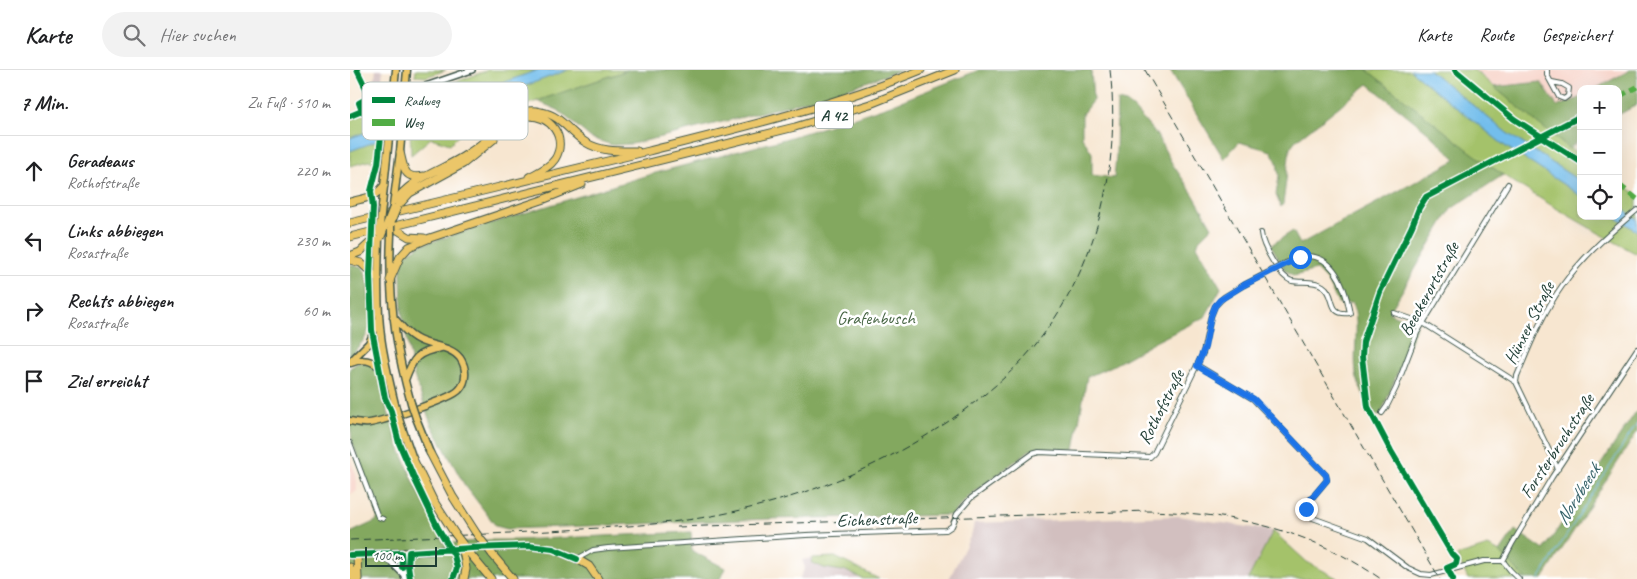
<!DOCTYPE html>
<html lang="de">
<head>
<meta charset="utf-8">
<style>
	:root { --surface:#fff; --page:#f2f2f2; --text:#202124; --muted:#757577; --line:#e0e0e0 }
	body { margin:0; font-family:Caveat,sans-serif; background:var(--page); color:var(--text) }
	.controls { position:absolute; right:15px; top:15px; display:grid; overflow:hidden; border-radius:10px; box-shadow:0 5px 20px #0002 }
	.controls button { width:45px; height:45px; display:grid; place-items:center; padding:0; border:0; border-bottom:1px solid var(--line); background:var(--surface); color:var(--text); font:25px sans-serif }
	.scale { position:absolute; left:15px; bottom:12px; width:72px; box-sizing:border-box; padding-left:5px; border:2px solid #1f3d34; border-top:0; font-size:14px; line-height:18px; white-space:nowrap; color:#1f3d34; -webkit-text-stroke:4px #fff; paint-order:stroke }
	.stop { position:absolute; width:15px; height:15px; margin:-11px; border:4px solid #1a73e8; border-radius:50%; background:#fff }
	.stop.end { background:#1a73e8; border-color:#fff; box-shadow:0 1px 5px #0008 }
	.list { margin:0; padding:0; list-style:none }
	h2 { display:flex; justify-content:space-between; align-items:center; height:65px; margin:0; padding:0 20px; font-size:21px }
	h2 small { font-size:16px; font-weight:400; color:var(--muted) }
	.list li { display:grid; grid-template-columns:32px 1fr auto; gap:15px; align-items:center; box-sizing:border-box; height:70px; padding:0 20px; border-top:1px solid var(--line) }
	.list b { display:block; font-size:19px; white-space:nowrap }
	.list p { margin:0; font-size:16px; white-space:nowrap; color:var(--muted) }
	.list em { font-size:16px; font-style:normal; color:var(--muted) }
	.icon { flex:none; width:28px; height:28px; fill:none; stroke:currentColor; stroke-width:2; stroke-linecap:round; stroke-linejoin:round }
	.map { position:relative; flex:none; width:1287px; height:509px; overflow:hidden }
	header { display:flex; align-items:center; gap:30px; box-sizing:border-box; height:70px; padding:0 25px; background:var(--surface); border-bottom:1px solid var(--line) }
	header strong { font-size:24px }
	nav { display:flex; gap:28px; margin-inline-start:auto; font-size:18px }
	.search { width:350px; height:45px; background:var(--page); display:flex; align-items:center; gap:12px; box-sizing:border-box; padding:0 18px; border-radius:28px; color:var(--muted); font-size:19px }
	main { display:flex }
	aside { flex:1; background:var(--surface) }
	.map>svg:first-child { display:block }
</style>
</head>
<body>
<header>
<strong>Karte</strong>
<div class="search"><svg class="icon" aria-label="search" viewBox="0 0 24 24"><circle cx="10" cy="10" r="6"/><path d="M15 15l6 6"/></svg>Hier suchen</div>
<nav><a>Karte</a><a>Route</a><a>Gespeichert</a></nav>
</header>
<main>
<aside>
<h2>7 Min.<small>Zu Fuß · 510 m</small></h2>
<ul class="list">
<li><svg class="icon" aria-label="ahead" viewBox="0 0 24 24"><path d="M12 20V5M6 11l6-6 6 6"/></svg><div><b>Geradeaus</b><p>Rothofstraße</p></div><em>220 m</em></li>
<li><svg class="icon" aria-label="left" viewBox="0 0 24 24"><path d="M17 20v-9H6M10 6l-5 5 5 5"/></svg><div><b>Links abbiegen</b><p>Rosastraße</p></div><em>230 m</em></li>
<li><svg class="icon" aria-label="right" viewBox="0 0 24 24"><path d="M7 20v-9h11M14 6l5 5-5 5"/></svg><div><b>Rechts abbiegen</b><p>Rosastraße</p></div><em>60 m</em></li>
<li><svg class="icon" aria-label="arrive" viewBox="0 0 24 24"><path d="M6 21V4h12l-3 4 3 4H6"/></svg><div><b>Ziel erreicht</b></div></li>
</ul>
</aside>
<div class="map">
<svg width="1287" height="509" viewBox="0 0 1287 509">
	<rect width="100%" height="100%" fill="#fff"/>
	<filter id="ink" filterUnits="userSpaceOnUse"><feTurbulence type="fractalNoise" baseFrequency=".02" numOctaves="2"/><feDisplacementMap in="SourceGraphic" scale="10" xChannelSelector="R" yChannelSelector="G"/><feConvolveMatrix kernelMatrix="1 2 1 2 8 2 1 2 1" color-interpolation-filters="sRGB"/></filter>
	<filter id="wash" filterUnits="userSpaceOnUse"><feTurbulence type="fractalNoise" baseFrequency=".0096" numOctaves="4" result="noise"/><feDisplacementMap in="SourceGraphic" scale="20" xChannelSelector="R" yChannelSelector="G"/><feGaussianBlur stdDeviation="1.12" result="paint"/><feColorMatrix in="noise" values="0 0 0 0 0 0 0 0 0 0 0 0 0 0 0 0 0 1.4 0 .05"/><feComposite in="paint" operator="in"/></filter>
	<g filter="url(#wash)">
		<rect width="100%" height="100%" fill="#f7e6d0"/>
		<path fill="#f7d1c6" d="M1124 0H1280L1245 19H1231V27L1220 32 1207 36 1191 12 1144 17Z
			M0 389 6 404 7 414V421L0 424Z"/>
		<path fill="#d2bfbf" d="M26 0H33L30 27 22 26Z
			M829 446 923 461 898 509H599L622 463 624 453Z
			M485 487 529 509H449L455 498 452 490 457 489Z"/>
		<path fill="#a4c26a" stroke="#62804f" d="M66 0H96L76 7 65 6Z
			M138 0H188L61 46 63 28Z
			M218 0H278L161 40 115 59 100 74 81 68 61 85 60 58Z
			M1017 0H1060L1155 76 1231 126V146H1263L1287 161V184C1242 160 1196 133 1153 105 1106 73 1062 35 1017 0Z
			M1079 0H1124L1190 55 1231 86V112L1157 63Z
			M33 37 30 57 0 68V50Z
			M28 70 27 91H19L0 96V81Z
			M1268 111 1287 124V149L1268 136Z
			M923 461 957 492 989 509H898Z
			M1138 476 1150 482 1175 509H1118L1107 486Z
			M485 487 529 509H513L494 500 493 501 474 498 461 492 463 488Z"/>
		<path fill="#83a85e" stroke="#517249" d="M278 0H550L485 23 393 47 282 74 262 75 241 68 208 40 187 31Z
			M629 0H741L743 30 732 44V67L742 83V105L764 108 766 87 767 31 776 33 782 37 806 64 823 95 843 124 862 157 849 170 847 176 871 218 855 247 805 272 762 296 737 307 724 380H680L619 426 602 445 420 449 157 459 146 456 114 414 81 354 64 306 52 243 51 203 53 186 71 175 298 105 431 70 487 53 541 35Z
			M820 0H1017L1121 82 1153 105 1101 139 1039 243 1067 254 1031 344 1026 346C1019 336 1008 316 1006 303 1003 280 1010 256 1003 233H988L977 211 966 200 944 206 935 200 921 175 943 161 950 174 1106 90 1105 88 1078 62 1018 14 945 71 940 78 933 134 931 137 926 125 929 106 927 92 921 81 889 72 874 89Z
			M1280 0H1287V35L1268 45V19H1245Z
			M1191 12 1207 36 1220 32 1231 27V68L1219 79 1144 17Z
			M0 194 12 198 15 201C17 210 18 219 19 229 22 256 21 266 0 285Z
			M9 292 20 294 27 301 35 332 49 377 67 419 94 474 136 470H166L341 462 342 481 375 498 370 509H2L0 503V463L26 451 28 447 2 370 0 352V298Z
			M1287 340V362L1193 509H1175L1150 482 1165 460 1194 480Z"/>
		<path fill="#73beec" stroke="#497e90" d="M188 0H218L0 81V68Z
			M1060 0H1079L1157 63 1231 112V126L1155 76Z
			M1268 136 1287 149V161L1263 146H1268Z"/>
		<path fill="#f7e6d0" d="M61 43 60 61 30 72 32 54Z"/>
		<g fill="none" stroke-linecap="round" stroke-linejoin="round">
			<path stroke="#73beec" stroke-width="1" d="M1189 509 1287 353"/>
		</g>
	</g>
	<g filter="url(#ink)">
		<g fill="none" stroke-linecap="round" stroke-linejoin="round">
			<g stroke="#3f564b" stroke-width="6">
				<path id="minor" d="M1197 0V5L1209 27 1214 29 1218 26 1219 18 1212 14 1202 12
					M911 163C912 175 929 207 942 211 951 213 964 210 973 216 987 225 976 246 1000 243 996 221 986 187 958 186 950 186 943 190 936 193
					M1044 243 1073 253 1166 312
					M847 295 903 329 976 405 977 410 956 435 957 442 960 447 1018 468 1058 498 1071 504 1081 505 1134 491H1153
					M1032 343 1037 336 1046 318 1067 263 1158 114
					M0 373 28 447 33 449
					M1208 399 1166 312 1167 306C1180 275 1192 244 1212 216 1233 186 1260 163 1287 140
					M227 489 243 480 258 478 456 465 596 460 602 456 607 444 621 428 682 384 689 382 800 387 804 383 853 283 861 246 865 236 874 227 894 215
					M1153 491 1162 474 1202 407 1287 279
					M1153 491 1160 500 1169 509"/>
			</g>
			<g stroke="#3f564b" stroke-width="8">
				<path id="tertiary" d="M55 23 122 0
					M59 482 58 496 60 509
					M51 483 52 500 55 509
					M24 484 41 492 53 504"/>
			</g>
			<g stroke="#3f564b" stroke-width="9">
				<path id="primary" d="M32 136 46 0
					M43 136 50 82 57 0
					M41 165C38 222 45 278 61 333
					M29 168C28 201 27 233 31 266 34 290 40 314 46 338
					M0 292 19 273 28 252
					M1 293C17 286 27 293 37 305
					M55 310C63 288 67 282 91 278
					M66 348 80 383
					M0 351C6 352 13 354 19 353 33 351 101 329 109 320 117 312 117 298 110 288 100 275 79 277 65 268 56 263 50 254 43 247
					M50 352 63 389
					M0 485 64 482 122 478 179 476 203 479 227 489"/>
			</g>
			<g stroke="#3f564b" stroke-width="9">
				<path id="motorway" d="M177 46C200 44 218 68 205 89 199 98 188 102 179 107
					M50 82C54 99 54 110 74 106
					M0 132C14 128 25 128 34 116
					M45 133C57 109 96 99 117 84 124 80 130 75 136 70 146 62 153 51 165 45 173 41 183 40 191 42 211 45 219 62 235 72 251 82 269 81 287 81
					M48 136 60 123 113 94 144 69
					M0 153C100 129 199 105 299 81 391 58 483 36 571 0
					M46 159 59 167 74 168
					M0 167 445 57 520 34 605 0
					M0 186 10 182 24 169
					M0 190 11 193 28 209
					M40 210 50 187 59 177 80 168 192 130 232 114
					M80 383 103 427 126 463
					M63 389 83 430 105 464
					M142 484 163 509
					M7 485 8 509
					M121 485 141 509
					M227 489 239 496 248 509
					M0 497 4 509
					M114 509 116 499 114 485"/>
			</g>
			<use href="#minor" stroke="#fff" stroke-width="4"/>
			<use href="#tertiary" stroke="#fff" stroke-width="5"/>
			<use href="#primary" stroke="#ebc669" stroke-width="6"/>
			<use href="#motorway" stroke="#ebc669" stroke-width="7"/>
			<path stroke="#1f3d34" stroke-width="1" stroke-dasharray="8 4" stroke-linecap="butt" d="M795 0 1090 509
				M327 457 797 441C883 443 959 459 1031 509
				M0 470C72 467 145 464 217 460 263 457 310 455 356 447 443 432 525 401 599 351 626 332 652 312 674 288 744 211 772 102 760 0"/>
			<g stroke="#3f564b" stroke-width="6" stroke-linecap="butt">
				<path id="minor-bridge" d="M894 215 936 193"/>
			</g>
			<g stroke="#3f564b" stroke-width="9" stroke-linecap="butt">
				<path id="primary-bridge" d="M42 151 48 136
					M29 164 32 136
					M41 165V155
					M31 168 43 137
					M61 333 66 348
					M46 338 50 352"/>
			</g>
			<g stroke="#3f564b" stroke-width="9" stroke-linecap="butt">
				<path id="motorway-bridge" d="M126 463 142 484
					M105 464 121 485
					M109 473 114 485"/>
			</g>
			<use href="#minor-bridge" stroke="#fff" stroke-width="4"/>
			<use href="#primary-bridge" stroke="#ebc669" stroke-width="6"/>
			<use href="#motorway-bridge" stroke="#ebc669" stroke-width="7"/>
			<path stroke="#52ad45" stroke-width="5" stroke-dasharray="10 5" stroke-linecap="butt" d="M1268 27 1287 17
				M1268 114 1287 129"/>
			<g stroke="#fff" stroke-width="9">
				<path id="cycleway" d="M1105 0 1164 49 1231 92
					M43 27 35 30 28 94 21 121 23 137 20 205 22 260 35 328 41 341 49 373 65 410 88 458 104 485 107 498 103 509
					M0 46 12 41 9 33 20 27 7 0
					M0 485 51 483 52 497
					M60 509 58 496 59 482 122 478 179 476 203 479 227 489
					M1103 509 1097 498 1106 494 1107 489 1102 484 1041 381 1018 337 1012 287 1013 272 1030 222 1062 156 1069 138 1076 127 1231 46"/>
			</g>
			<use href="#cycleway" stroke="#00873e" stroke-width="6"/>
		</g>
	</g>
	<g fill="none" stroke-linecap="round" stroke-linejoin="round" filter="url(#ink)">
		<path stroke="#1a73e8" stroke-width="6" d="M950 187 894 215 870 230 865 236 861 246 855 277 847 296 904 329 976 405 977 410 956 435V439"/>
	</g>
	<g text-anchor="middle" stroke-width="5" stroke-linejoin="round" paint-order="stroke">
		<rect fill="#fff" stroke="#627771" stroke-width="1" x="465" y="31.5" width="38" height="27" rx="4"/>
		<g font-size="16" font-weight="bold" fill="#1f3d34">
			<text x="484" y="51">A 42</text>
		</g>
		<g font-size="18" fill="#1f3d34" stroke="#fff">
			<text transform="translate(1079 219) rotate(-61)" y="6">Beeckerortstraße</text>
			<text transform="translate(1179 253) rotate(-63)" y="6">Hünxer Straße</text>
			<text transform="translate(811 337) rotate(-63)" y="6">Rothofstraße</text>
			<text transform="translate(1207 376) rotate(-57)" y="6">Forsterbruchstraße</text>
			<text transform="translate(527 449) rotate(-2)" y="6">Eichenstraße</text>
		</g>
		<g font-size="18" fill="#476544" stroke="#fff">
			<text x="526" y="254">Grafenbusch</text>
		</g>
		<g font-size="19" font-style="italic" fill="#38646b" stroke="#fff">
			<text transform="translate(1227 424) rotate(-58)" y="7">Nordbeeck</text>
		</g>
	</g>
	<rect x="12" y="12" width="166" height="58" rx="8" fill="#fff" stroke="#bcc5c2" stroke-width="1"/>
	<rect x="22" y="27" width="23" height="6" fill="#00873e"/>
	<rect x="22" y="49" width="23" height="7" fill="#52ad45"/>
	<g font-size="14" fill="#1f3d34">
		<text x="54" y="35">Radweg</text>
		<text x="54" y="57">Weg</text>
	</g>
</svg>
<div class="controls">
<button>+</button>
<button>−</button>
<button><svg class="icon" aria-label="locate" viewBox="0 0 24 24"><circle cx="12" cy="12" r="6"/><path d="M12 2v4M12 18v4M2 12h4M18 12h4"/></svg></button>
</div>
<div class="scale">100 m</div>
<div class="stop" style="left:950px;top:187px"></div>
<div class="stop end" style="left:956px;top:439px"></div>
</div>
</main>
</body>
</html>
